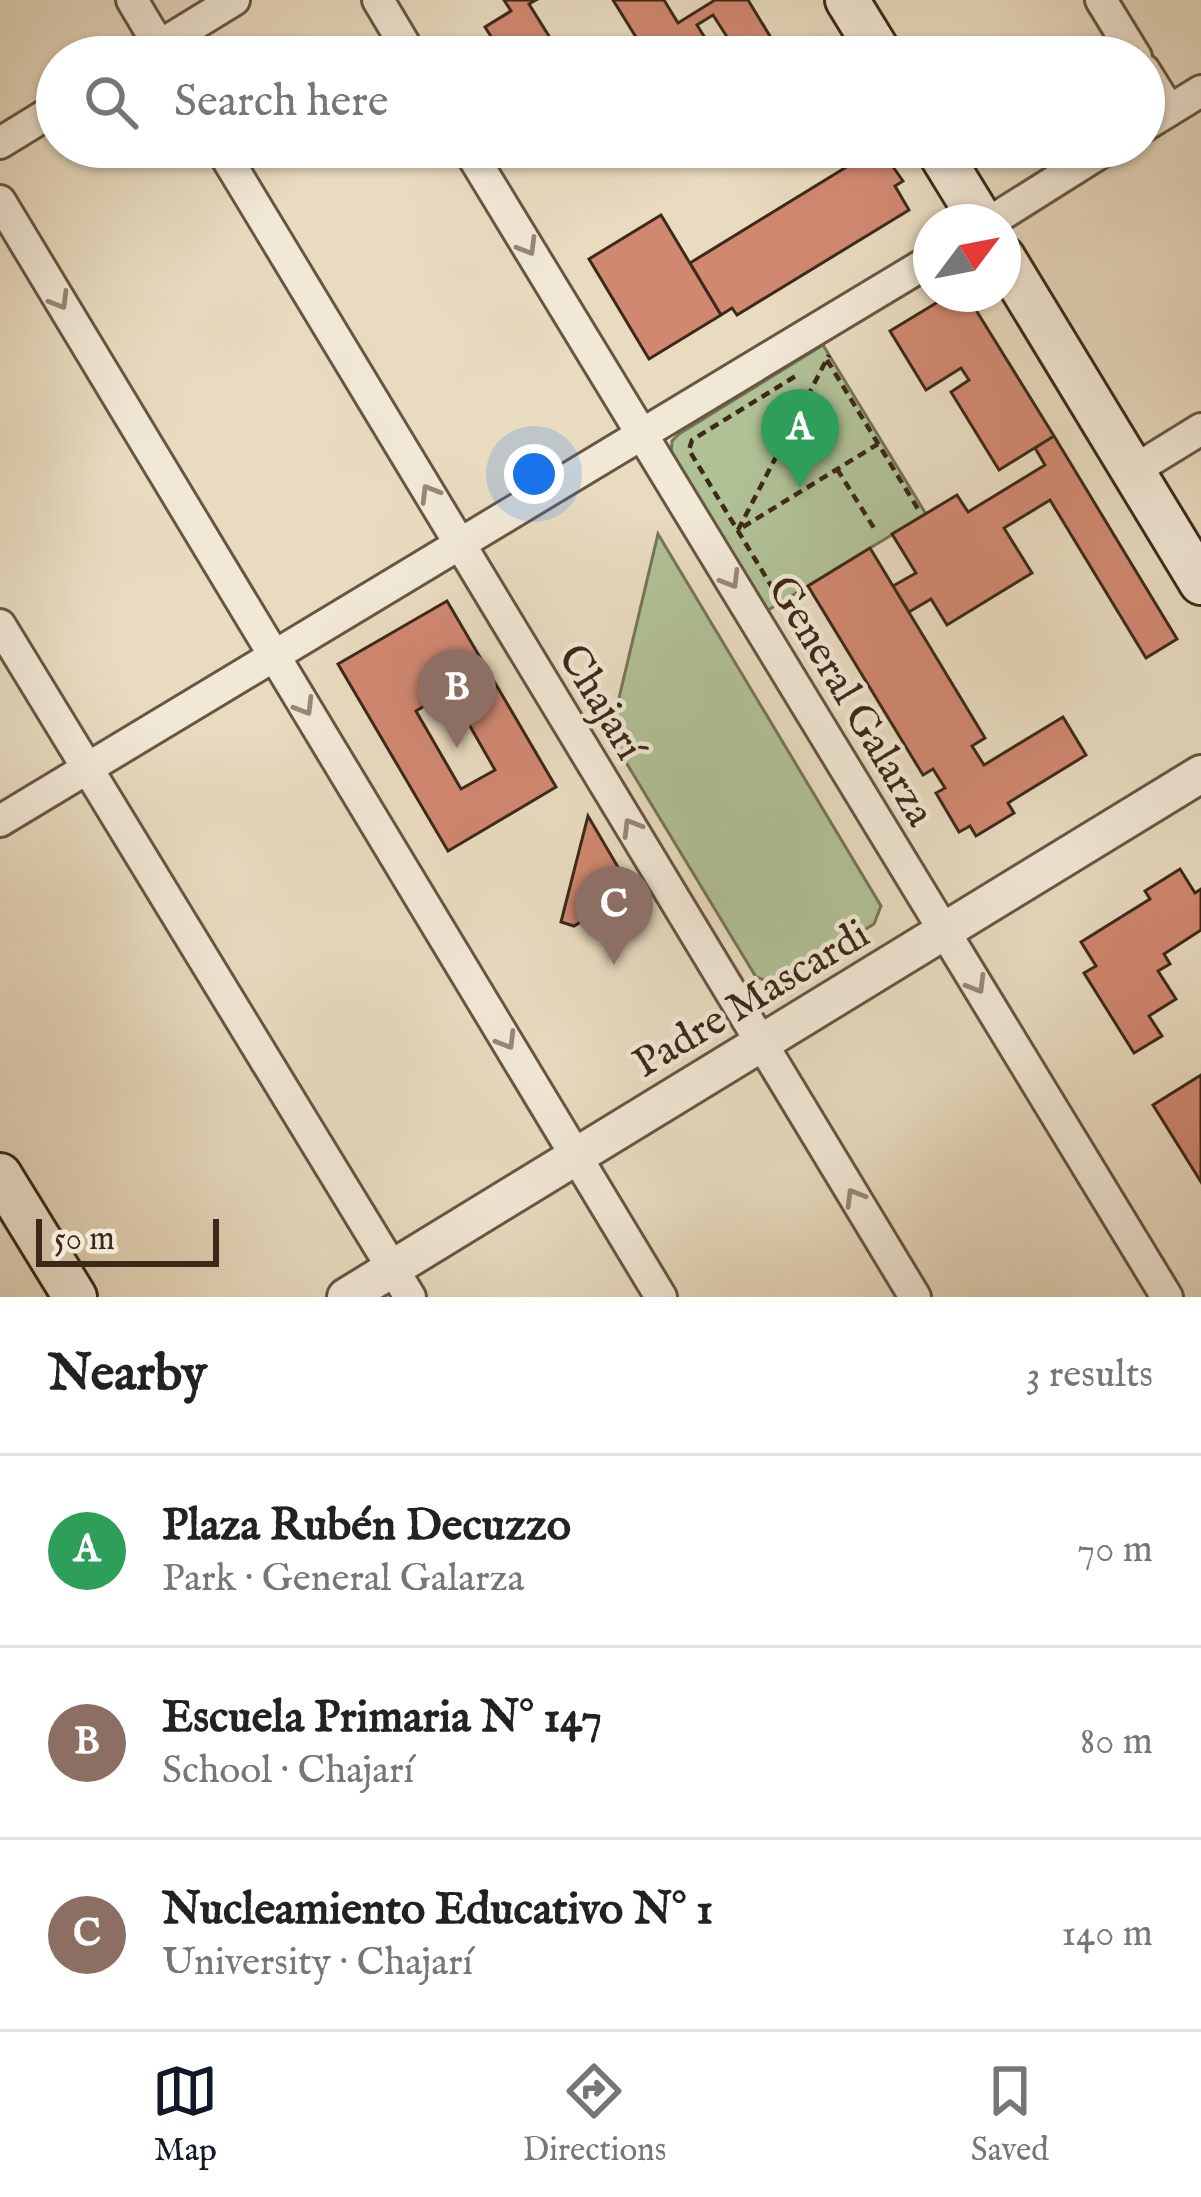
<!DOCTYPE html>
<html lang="en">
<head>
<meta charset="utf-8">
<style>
	:root { --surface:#fff; --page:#f6f6f6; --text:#222; --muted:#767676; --line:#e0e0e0; --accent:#111827 }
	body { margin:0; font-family:"IM FELL English",serif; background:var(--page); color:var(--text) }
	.compass { position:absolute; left:913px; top:204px; width:108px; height:108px; border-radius:50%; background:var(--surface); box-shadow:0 3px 9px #0004; rotate:58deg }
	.scale { position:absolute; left:36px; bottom:30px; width:183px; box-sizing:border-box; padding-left:12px; border:6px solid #3c2918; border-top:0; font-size:33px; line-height:42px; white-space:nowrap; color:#3c2918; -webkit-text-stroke:9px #f1e8d6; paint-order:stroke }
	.you { position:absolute; left:534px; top:474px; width:42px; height:42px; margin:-30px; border:9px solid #fff; border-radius:50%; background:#1a73e8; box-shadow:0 0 0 18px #1a73e833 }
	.badge { display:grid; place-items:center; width:78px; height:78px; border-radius:50%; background:var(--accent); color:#fff; font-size:39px; font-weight:700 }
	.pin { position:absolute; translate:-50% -99px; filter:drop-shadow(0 3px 6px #0008) }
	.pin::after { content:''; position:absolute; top:63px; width:42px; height:36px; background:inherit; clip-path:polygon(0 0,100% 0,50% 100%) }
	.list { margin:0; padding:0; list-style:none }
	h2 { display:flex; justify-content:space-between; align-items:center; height:156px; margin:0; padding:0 48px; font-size:51px }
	h2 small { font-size:39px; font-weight:400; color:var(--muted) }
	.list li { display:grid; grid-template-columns:78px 1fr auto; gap:36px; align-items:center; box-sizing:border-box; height:192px; padding:0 48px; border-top:3px solid var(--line) }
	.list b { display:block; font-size:45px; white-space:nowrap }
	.list p { margin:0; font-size:39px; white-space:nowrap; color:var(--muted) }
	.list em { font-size:39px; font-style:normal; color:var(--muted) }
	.icon { flex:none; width:66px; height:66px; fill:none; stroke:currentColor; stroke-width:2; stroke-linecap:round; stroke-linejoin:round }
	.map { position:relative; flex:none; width:1201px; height:1297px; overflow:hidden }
	.search { position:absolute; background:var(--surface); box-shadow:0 3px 9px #0004; left:36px; right:36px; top:36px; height:132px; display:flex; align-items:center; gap:30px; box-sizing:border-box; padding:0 42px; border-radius:66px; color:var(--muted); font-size:45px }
	.sheet { height:732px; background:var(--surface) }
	nav { display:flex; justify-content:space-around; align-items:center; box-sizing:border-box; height:168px; border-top:3px solid var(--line); background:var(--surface); font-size:33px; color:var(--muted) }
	nav a { display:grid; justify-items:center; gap:6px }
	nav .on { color:var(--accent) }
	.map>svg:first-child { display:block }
</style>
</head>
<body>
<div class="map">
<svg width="1201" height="1297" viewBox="0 0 1201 1297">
	<rect width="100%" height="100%" fill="#e9dbc0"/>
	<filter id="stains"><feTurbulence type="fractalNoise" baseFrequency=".00167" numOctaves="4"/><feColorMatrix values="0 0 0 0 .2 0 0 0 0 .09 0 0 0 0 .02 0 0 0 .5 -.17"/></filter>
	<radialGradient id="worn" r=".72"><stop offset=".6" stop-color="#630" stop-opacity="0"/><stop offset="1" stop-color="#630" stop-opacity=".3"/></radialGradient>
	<path fill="#b1c196" stroke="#767557" stroke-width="3" d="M823 345 926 514 765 612 671 457 672 441 679 434Z
		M658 534 881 906 874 924 775 984 756 977 610 736Z"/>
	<path fill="#d18871" stroke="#3c2918" stroke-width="3" fill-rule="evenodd" d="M504 0H536L529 4 562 57H504L485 27 511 11Z
		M613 0H664L678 23 715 0H748L776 46 760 57H740L713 15 697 25 717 57H671L664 46 650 57H615L619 54 613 46 624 39 629 48 639 42Z
		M879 147 903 181 895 186 909 210 737 315 732 308 721 315 690 263Z
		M661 215 721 315 649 359 589 259Z
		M951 294H966L1054 436 999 470 951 392 969 380 961 368 926 390 890 331Z
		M1054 436 1177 639 1146 658 1050 500 1004 528 1032 573 947 625 931 599 909 612 893 586 916 573 892 534 957 495 968 512 1045 465 1035 448Z
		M870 548 985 738 972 746 984 765 1063 717 1086 755 1008 803 1014 813 976 836 970 826 959 832 936 793 945 788 933 769 923 775 808 586Z
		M447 601 556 787 448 851 338 664ZM450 691 495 770 461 789 416 711Z
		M588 816 632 891 574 926 561 922Z
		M1180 869 1195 893 1201 889V930L1164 954 1170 964 1158 971 1176 999 1149 1016 1162 1036 1134 1053 1084 973 1096 966 1081 942 1150 899 1145 891Z
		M1201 1075V1182L1153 1105Z"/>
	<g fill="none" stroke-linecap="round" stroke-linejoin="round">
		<g stroke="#675642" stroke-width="36">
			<path id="minor" d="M132 0 166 57
				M378 0 412 57
				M1101 0 1136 57
				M141 57 234 0
				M1144 70 1169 110
				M1144 126 1201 91
				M0 143 57 108
				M220 147 915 1297
				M467 147 1167 1297
				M0 201 661 1297
				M990 222 1109 147
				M1133 471 1201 429
				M0 625 410 1297
				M0 821 931 260"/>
		</g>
		<g stroke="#675642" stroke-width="42">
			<path id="tertiary" d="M346 1297 1201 774"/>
		</g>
		<g stroke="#3c2918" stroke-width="48">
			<path id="secondary" d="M847 0 882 57
				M936 147 982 222
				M1003 257 1201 583
				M0 1175 75 1297"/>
		</g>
		<path stroke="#3c2918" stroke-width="4.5" stroke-dasharray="9 6" stroke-linecap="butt" d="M827 360 918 509
			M837 469 874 528
			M743 527 878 444
			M738 530 829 355
			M781 602 689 450 692 440 799 374"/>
		<use href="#minor" stroke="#f1e8d6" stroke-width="30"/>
		<use href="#tertiary" stroke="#f1e8d6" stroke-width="36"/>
		<use href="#secondary" stroke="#f1e8d6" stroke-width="42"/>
	</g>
	<defs><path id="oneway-chevron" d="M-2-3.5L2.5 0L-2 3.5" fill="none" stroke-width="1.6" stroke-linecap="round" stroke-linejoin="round" transform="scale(3)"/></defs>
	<g stroke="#968877">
		<use href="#oneway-chevron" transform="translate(528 247) rotate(59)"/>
		<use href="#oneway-chevron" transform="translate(60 301) rotate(59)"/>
		<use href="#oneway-chevron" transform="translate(429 493) rotate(-121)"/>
		<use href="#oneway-chevron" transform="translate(731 580) rotate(59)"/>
		<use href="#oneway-chevron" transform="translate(305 707) rotate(59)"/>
		<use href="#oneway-chevron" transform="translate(631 827) rotate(-121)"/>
		<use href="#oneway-chevron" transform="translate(977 985) rotate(59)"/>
		<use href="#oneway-chevron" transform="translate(507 1041) rotate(59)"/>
		<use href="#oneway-chevron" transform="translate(854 1197) rotate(-121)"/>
	</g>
	<g text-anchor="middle" stroke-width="9" stroke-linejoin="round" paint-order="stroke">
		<g font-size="42" fill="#3c2918" stroke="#f1e8d6">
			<text transform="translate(853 700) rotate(59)" y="15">General Galarza</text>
			<text transform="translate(603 701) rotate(59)" y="15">Chajarí</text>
			<text transform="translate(750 997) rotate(-31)" y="15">Padre Mascardi</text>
		</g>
	</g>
	<rect width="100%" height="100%" filter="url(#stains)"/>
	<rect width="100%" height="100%" fill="url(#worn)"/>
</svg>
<svg class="compass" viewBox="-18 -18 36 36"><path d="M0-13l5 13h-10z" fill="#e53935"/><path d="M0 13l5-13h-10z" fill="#767676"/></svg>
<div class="scale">50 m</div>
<div class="you"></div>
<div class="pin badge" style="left:800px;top:488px;background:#2e9e5b">A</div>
<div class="pin badge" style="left:457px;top:748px;background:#8d6e63">B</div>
<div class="pin badge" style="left:614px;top:965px;background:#8d6e63">C</div>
<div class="search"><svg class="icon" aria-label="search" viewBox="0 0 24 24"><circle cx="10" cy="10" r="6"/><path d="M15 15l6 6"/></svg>Search here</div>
</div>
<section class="sheet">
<h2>Nearby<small>3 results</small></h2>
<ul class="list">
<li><span class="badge" style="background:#2e9e5b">A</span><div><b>Plaza Rubén Decuzzo</b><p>Park · General Galarza</p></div><em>70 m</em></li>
<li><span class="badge" style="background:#8d6e63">B</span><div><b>Escuela Primaria N° 147</b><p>School · Chajarí</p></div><em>80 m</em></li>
<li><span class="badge" style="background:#8d6e63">C</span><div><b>Nucleamiento Educativo N° 1</b><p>University · Chajarí</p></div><em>140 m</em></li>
</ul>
</section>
<nav>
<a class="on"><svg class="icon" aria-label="map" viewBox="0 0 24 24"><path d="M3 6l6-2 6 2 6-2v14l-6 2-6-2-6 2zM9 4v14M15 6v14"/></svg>Map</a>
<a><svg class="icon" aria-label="directions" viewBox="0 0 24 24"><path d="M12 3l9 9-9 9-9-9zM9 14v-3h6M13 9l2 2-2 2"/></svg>Directions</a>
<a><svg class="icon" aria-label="saved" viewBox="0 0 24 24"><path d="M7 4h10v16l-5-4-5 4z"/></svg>Saved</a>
</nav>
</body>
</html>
